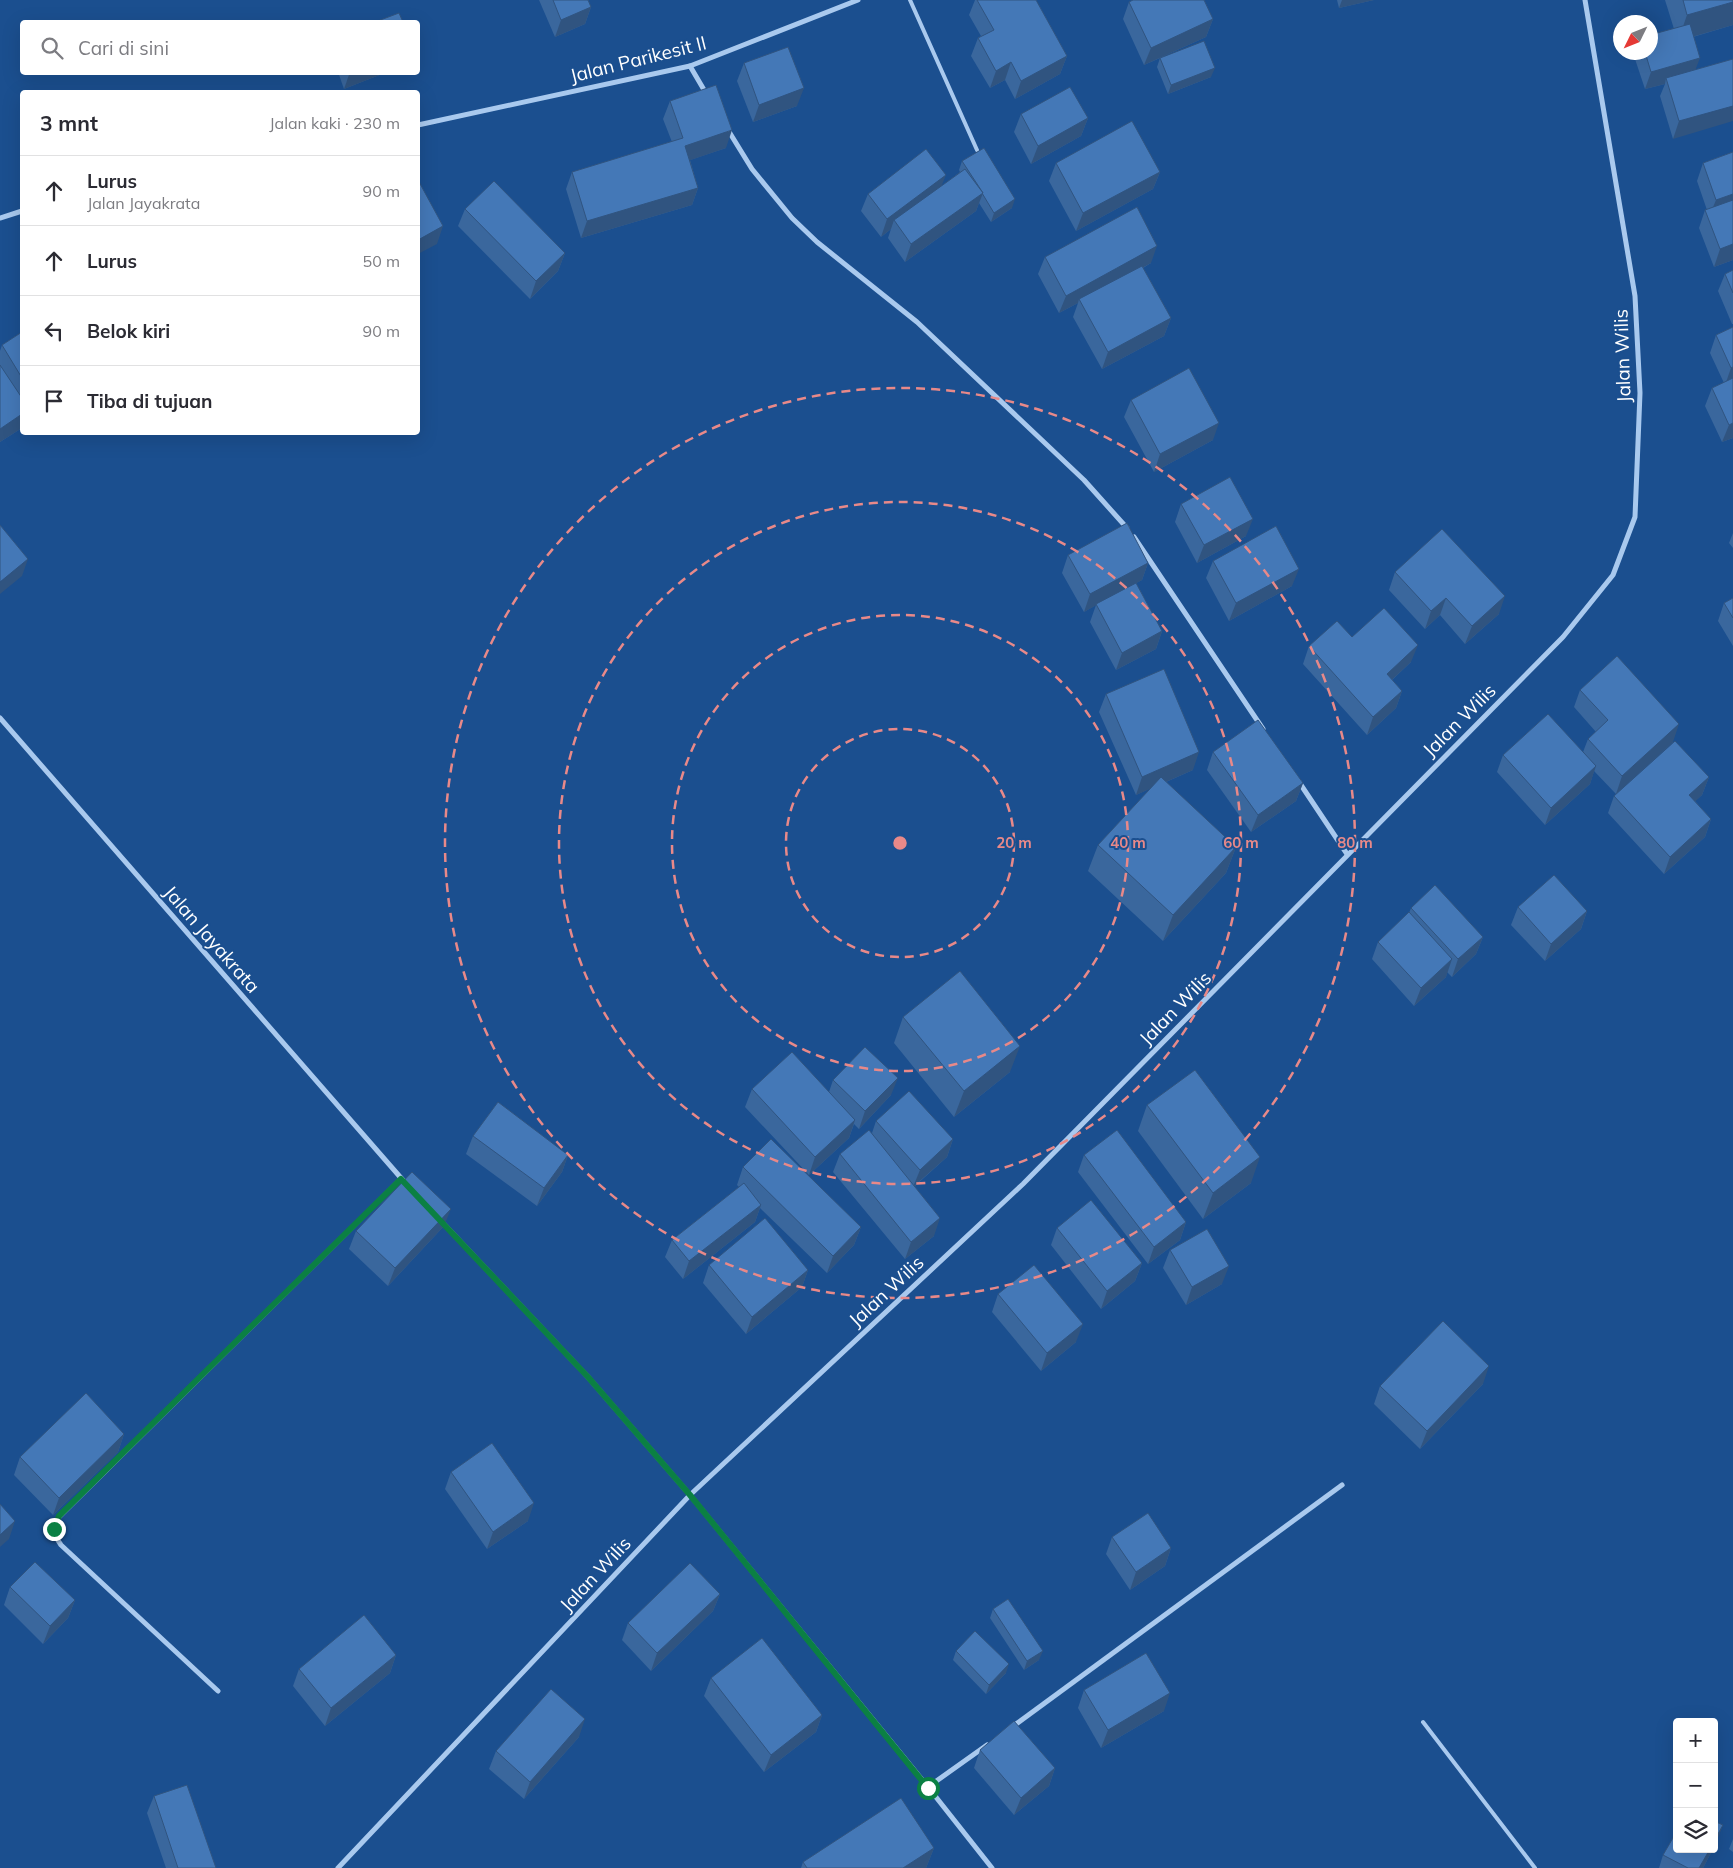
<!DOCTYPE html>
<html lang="id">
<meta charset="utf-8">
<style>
:root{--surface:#fff;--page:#f2f2f3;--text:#2b2b33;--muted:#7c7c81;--line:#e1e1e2}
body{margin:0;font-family:Mulish,sans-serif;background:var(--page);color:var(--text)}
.controls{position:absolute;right:15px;bottom:15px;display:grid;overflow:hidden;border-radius:5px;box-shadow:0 5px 20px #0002}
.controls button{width:45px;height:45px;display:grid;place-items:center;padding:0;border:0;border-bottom:1px solid var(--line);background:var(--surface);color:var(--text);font:25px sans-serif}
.compass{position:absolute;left:1613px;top:15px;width:45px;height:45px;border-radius:50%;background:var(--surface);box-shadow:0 5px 20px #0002;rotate:227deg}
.stop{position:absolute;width:15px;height:15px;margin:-11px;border:4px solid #0b8043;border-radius:50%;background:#fff}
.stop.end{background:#0b8043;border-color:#fff;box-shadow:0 1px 5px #0008}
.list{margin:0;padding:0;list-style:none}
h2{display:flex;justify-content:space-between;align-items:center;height:65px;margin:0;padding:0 20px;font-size:21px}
h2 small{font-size:16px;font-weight:400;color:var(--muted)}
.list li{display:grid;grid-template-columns:32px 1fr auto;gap:15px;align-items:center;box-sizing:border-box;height:70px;padding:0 20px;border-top:1px solid var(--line)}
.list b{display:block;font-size:19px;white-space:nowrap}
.list p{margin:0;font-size:16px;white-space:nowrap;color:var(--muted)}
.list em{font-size:16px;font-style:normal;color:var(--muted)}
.icon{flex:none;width:28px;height:28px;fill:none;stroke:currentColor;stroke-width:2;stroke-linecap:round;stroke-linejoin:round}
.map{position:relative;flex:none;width:1733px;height:1868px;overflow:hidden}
.search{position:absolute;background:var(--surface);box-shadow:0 5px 20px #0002;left:20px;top:20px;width:400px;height:55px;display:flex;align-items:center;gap:12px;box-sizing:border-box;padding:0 18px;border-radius:5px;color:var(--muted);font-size:19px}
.panel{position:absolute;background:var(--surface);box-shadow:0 5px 20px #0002;left:20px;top:90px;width:400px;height:345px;border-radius:5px}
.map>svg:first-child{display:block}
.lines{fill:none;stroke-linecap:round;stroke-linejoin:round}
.service{stroke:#a9c9ee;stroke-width:4}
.minor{stroke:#a9c9ee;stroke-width:5}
.wall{fill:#3a679d}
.shaded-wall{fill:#305480}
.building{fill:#4478b7;stroke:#305480}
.route{stroke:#0b8043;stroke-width:6}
.ring{fill:none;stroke:#e88989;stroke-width:2.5;stroke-dasharray:9 6}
.labels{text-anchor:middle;stroke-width:4;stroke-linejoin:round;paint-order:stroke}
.street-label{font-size:19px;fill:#fff;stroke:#1b4f8f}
.centre{fill:#e88989;stroke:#1b4f8f;stroke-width:2.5}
.ring-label{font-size:15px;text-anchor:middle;font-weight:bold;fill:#e88989;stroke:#1b4f8f;stroke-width:4;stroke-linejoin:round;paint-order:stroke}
</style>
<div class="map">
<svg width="1733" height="1868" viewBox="0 0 1733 1868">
<rect width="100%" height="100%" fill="#1b4f8f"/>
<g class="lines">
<g class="service">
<polyline points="910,0 977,150"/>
<polyline points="1423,1722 1535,1868"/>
</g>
<g class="minor">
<polyline points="690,66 707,95"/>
<polyline points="418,125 690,66 858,0"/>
<polyline points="728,130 752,169 792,218 817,242 917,322 1084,480 1127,528"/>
<polyline points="0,218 22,211"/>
<polyline points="1134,537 1263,729"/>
<polyline points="0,718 408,1186"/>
<polyline points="1299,782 1347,854"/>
<polyline points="441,1221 588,1377 690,1495 928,1787 992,1868"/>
<path d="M218 1691 61 1545C54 1535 51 1528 59 1517L401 1179"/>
<polyline points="1012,1727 1342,1485"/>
<polyline points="928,1787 987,1745"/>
<polyline points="338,1868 690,1495 1023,1184 1563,637 1613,575 1635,517 1640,393 1635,296 1585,0"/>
</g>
</g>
<g class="wall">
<polygon points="539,0 588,0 591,7 585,24 555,37"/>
<polygon points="975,0 1036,0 1067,56 1060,74 1015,99 1005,80 990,88 971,56 978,38 981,36 969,15"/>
<polygon points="1337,0 1374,0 1339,8"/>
<polygon points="1665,0 1733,0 1733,25 1693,37 1695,70 1733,59 1673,139 1660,96 1665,84 1645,89 1634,56 1636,52 1650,52 1674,29"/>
<polygon points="1129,2 1213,19 1206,37 1164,56 1211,77 1168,94 1157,67 1160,58 1144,65 1123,19"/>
<polygon points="744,63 797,106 753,122 737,81"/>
<polygon points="338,72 387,72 344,89"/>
<polygon points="670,101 726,148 690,160 698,188 692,205 581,238 566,189 572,172 672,142 663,119"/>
<polygon points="1021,114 1088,118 1081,136 1031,164 1014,132"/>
<polygon points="1733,152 1733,260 1714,267 1699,228 1705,210 1707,210 1697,181 1703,163"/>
<polygon points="962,161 1012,208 991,222 979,203 976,211 905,262 888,238 891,229 881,237 861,211 868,194 942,186 960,172 959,170"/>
<polygon points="1056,163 1160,172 1153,189 1076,231 1049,181"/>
<polygon points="465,209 565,253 558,271 530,299 458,226"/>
<polygon points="1045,257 1151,263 1143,268 1171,318 1164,336 1102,369 1073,317 1078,303 1059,313 1038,274"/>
<polygon points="1733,270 1733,324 1732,324 1718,291 1725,274"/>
<polygon points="1733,327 1733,438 1722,442 1705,406 1712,388 1724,383 1710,353 1716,335"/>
<polygon points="22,332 22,428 0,442 0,351 2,345"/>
<polygon points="1131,400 1213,440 1154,472 1124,417"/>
<polygon points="1181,504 1246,536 1197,563 1175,522"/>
<polygon points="1733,533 1733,548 1729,543"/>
<polygon points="1068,555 1148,563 1142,580 1136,583 1162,631 1156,649 1116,670 1090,622 1096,605 1084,612 1062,573"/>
<polygon points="1213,561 1292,586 1229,621 1206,578"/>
<polygon points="1395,572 1499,614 1465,644 1440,615 1425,629 1389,590"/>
<polygon points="1733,598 1733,646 1718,621 1724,603"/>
<polygon points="1352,637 1411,662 1392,680 1402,691 1396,708 1367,735 1303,664 1309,646"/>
<polygon points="1580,690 1673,742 1616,794 1594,771 1590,784 1545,825 1497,772 1503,755 1583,752 1588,739 1596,732 1574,707"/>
<polygon points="1106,694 1193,770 1166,782 1236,847 1226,873 1163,941 1088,871 1098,845 1151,788 1136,795 1099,712"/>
<polygon points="1213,752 1303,783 1296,801 1251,832 1207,770"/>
<polygon points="1709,777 1702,795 1695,801 1711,819 1705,837 1664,874 1608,813 1614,796"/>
<polygon points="1518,907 1587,911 1581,929 1545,961 1511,925"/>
<polygon points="1411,908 1483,937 1476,954 1452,977 1447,972 1446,977 1414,1006 1372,959 1378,942 1409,913"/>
<polygon points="903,1017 1010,1072 954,1117 894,1043"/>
<polygon points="833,1080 891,1095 859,1129 854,1124 849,1138 809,1175 745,1107 752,1089 829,1092"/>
<polygon points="1147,1105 1251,1183 1203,1219 1138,1131"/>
<polygon points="876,1121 953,1139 947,1157 915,1186 934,1236 905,1259 833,1172 840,1154 872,1133"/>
<polygon points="473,1136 568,1155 562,1172 537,1206 466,1154"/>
<polygon points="1084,1155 1186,1222 1180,1240 1148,1264 1078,1172"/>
<polygon points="743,1167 861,1227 854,1245 827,1273 760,1208 755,1222 683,1279 665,1257 672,1240 739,1187 737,1185"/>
<polygon points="444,1226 388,1286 349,1249 356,1231"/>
<polygon points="1057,1228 1142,1263 1135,1281 1101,1309 1051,1245"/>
<polygon points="1170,1250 1222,1284 1186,1305 1163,1268"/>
<polygon points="709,1265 808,1270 802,1287 746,1334 703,1283"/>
<polygon points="998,1294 1076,1342 1041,1371 992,1312"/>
<polygon points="1483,1384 1420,1449 1374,1404 1380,1386"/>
<polygon points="124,1434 118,1452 53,1515 14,1475 20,1457"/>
<polygon points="451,1472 528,1521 487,1549 445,1489"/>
<polygon points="1112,1537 1171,1548 1165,1566 1130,1590 1106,1554"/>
<polygon points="10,1587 75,1600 68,1618 43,1644 4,1605"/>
<polygon points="720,1594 713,1611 651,1671 622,1640 628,1623"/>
<polygon points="993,1609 1039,1660 1024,1670 990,1618"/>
<polygon points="956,1651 1006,1673 986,1694 953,1660"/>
<polygon points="396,1655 390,1673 325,1726 293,1686 299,1669"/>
<polygon points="711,1678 822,1715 816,1732 764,1772 704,1696"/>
<polygon points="1084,1690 1164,1711 1101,1748 1078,1708"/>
<polygon points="579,1737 524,1799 489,1769 496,1751"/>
<polygon points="980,1750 1055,1768 1049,1786 1014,1815 974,1768"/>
<polygon points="154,1796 216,1868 166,1868 147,1813"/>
<polygon points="1733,1839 1733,1852 1729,1849"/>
<polygon points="934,1848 926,1868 801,1868 803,1862"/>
<polygon points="1713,1849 1703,1868 1659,1868 1663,1855"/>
</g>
<g class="shaded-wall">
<polygon points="1342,0 1374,0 1339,8"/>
<polygon points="1733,2 1733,25 1678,41 1687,15"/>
<polygon points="591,7 585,24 555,37 561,20"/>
<polygon points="1213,19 1206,37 1144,65 1151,48"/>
<polygon points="1067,56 1060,74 1015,99 1021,81"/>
<polygon points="1700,58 1693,76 1666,78 1665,84 1645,89 1651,72"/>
<polygon points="1011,62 1005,80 990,88 996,71"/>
<polygon points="1215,68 1211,77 1168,94 1171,85"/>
<polygon points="350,72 387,72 344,89"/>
<polygon points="804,88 797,106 753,122 759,105"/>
<polygon points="1733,106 1733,121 1673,139 1679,121"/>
<polygon points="1088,118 1081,136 1031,164 1038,146"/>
<polygon points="732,130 726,148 679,164 685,146"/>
<polygon points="1160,172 1153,189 1076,231 1083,213"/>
<polygon points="946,175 939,192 894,220 891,229 881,237 887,219"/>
<polygon points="698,188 692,205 581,238 587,221"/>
<polygon points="983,193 976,211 905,262 911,244"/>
<polygon points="1733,194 1733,209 1709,217 1716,200"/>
<polygon points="1015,199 1012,208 991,222 994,213"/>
<polygon points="443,226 437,244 418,254 418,240"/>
<polygon points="1733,244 1733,260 1714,267 1720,249"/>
<polygon points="1157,246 1151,263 1081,302 1079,299 1078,303 1059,313 1066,296"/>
<polygon points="565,253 558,271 530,299 536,281"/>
<polygon points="1171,318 1164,336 1102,369 1108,352"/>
<polygon points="1733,367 1733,382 1725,385 1731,368"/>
<polygon points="22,414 22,428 0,442 0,429"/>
<polygon points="1219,423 1213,440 1154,472 1160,454"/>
<polygon points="1733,423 1733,438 1722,442 1729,425"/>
<polygon points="1253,519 1246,536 1197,563 1204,545"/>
<polygon points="28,559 22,576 0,594 0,582"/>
<polygon points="1148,563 1142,580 1084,612 1090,594"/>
<polygon points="1299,569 1292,586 1229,621 1236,603"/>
<polygon points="1505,596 1499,614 1465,644 1472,626"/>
<polygon points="1446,598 1440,615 1425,629 1431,611"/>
<polygon points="1162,631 1156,649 1116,670 1122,653"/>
<polygon points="1418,645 1411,662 1380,691 1387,674"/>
<polygon points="1402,691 1396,708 1367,735 1373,717"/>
<polygon points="1679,724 1673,742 1616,794 1622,776"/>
<polygon points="1199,752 1193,770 1136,795 1142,777"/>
<polygon points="1596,766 1590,784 1545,825 1551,808"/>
<polygon points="1709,777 1702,795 1683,813 1689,795"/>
<polygon points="1303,783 1296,801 1251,832 1258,815"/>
<polygon points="1711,819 1705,837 1664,874 1670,857"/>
<polygon points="1236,847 1226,873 1163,941 1173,915"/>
<polygon points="1587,911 1581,929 1545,961 1551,944"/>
<polygon points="1483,937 1476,954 1452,977 1458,959"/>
<polygon points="1452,959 1446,977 1414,1006 1421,988"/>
<polygon points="1020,1046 1010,1072 954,1117 964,1091"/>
<polygon points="898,1078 891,1095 859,1129 865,1111"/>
<polygon points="855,1120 849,1138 809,1175 815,1157"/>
<polygon points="953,1139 947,1157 913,1187 920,1170"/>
<polygon points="568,1155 562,1172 537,1206 544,1188"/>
<polygon points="1260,1157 1251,1183 1203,1219 1213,1193"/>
<polygon points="761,1205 755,1222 683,1279 689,1261"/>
<polygon points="451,1209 444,1226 388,1286 395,1268"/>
<polygon points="940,1218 934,1236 905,1259 911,1242"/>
<polygon points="1186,1222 1180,1240 1148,1264 1154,1247"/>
<polygon points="861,1227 854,1245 827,1273 833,1256"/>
<polygon points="1142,1263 1135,1281 1101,1309 1107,1291"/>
<polygon points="1229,1266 1222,1284 1186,1305 1192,1287"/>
<polygon points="808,1270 802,1287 746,1334 752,1317"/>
<polygon points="1083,1324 1076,1342 1041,1371 1047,1353"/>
<polygon points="1489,1366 1483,1384 1420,1449 1427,1431"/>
<polygon points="124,1434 118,1452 53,1515 59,1498"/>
<polygon points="534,1503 528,1521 487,1549 493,1532"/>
<polygon points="15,1521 9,1539 0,1547 0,1535"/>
<polygon points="1171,1548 1165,1566 1130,1590 1136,1572"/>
<polygon points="720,1594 713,1611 651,1671 657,1653"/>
<polygon points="75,1600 68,1618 43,1644 50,1626"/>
<polygon points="1043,1651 1039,1660 1024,1670 1027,1661"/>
<polygon points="396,1655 390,1673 325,1726 331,1708"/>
<polygon points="1009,1664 1006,1673 986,1694 989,1685"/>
<polygon points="1170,1693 1164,1711 1101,1748 1108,1730"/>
<polygon points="822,1715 816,1732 764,1772 771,1755"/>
<polygon points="585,1719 579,1737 524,1799 530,1782"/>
<polygon points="1055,1768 1049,1786 1014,1815 1021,1798"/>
<polygon points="1723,1825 1716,1843 1714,1847 1714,1841"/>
<polygon points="934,1848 926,1868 903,1868"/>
<polygon points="1710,1849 1713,1849 1703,1868 1699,1868"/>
</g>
<g class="building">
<polygon points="553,0 588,0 591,7 561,20"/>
<polygon points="977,0 1036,0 1067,56 1021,81 1011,62 996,71 978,38 994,30"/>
<polygon points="1133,0 1204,0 1213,19 1151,48 1129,2"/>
<polygon points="1683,0 1733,0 1733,2 1687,15"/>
<polygon points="399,13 403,22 375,22"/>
<polygon points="1690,24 1700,58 1651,72 1645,52 1650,52 1650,35"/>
<polygon points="1204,41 1215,68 1171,85 1160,58"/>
<polygon points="788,47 804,88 759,105 744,63"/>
<polygon points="1733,59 1733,106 1679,121 1666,78"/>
<polygon points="716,85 732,130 685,146 698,188 587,221 572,172 683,138 670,101"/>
<polygon points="1070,87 1088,118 1038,146 1021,114"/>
<polygon points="1132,121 1160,172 1083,213 1056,163"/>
<polygon points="984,148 1015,199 994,213 982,193 983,193 962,161"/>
<polygon points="926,149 946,175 887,219 868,194"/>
<polygon points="1733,152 1733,194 1716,200 1703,163"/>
<polygon points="965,169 983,193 911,244 894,220"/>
<polygon points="418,180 443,226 418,240"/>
<polygon points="494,181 565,253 536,281 465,209"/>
<polygon points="1733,200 1733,244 1720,249 1705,210"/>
<polygon points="1137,207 1157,246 1066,296 1045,257"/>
<polygon points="1142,266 1171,318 1108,352 1079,299"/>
<polygon points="1733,270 1733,293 1725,274"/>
<polygon points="1733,327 1733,367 1731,368 1716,335"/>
<polygon points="22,332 22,378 2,345"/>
<polygon points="0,365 22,398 22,414 0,429"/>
<polygon points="1189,368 1219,423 1160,454 1131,400"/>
<polygon points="1733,378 1733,423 1729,425 1712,388"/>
<polygon points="1230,477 1253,519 1204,545 1181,504"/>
<polygon points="1127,523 1148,563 1090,594 1068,555"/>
<polygon points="0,525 28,559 0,582"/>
<polygon points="1276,526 1299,569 1236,603 1213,561"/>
<polygon points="1442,529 1505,596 1472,626 1446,598 1431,611 1395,572"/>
<polygon points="1136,583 1162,631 1122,653 1096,604"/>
<polygon points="1733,598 1733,618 1724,603"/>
<polygon points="1384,608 1418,645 1387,674 1402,691 1373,717 1309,646 1337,621 1352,637"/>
<polygon points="1617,656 1679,724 1622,776 1588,739 1608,720 1580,690"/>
<polygon points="1164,669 1199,752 1142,777 1106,694"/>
<polygon points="1548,714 1596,766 1551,808 1503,755"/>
<polygon points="1258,720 1303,783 1258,815 1213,752"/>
<polygon points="1675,741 1709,777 1689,795 1711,819 1670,857 1614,796"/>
<polygon points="1161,777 1236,847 1173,915 1098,845"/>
<polygon points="1554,875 1587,911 1551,944 1518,907"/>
<polygon points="1435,885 1483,937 1458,959 1411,908"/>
<polygon points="1409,912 1452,959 1421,988 1378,942"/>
<polygon points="960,971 1020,1046 964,1091 903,1017"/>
<polygon points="865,1047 898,1078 865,1111 833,1080"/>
<polygon points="792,1052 855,1120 815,1157 752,1089"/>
<polygon points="1195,1070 1260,1157 1213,1193 1147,1105"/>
<polygon points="909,1091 953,1139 920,1170 876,1121"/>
<polygon points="498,1102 568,1155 544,1188 473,1136"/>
<polygon points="869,1130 940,1218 911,1242 840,1154"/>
<polygon points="1117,1130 1186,1222 1154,1247 1084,1155"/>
<polygon points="771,1139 861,1227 833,1256 743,1167"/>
<polygon points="412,1172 451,1209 395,1268 356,1231"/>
<polygon points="744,1183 761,1205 689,1261 672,1240"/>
<polygon points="1091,1200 1142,1263 1107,1291 1057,1228"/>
<polygon points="765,1218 808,1270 752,1317 709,1265"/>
<polygon points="1207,1229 1229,1266 1192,1287 1170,1250"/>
<polygon points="1034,1265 1083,1324 1047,1353 998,1294"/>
<polygon points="1443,1321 1489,1366 1427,1431 1380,1386"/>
<polygon points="86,1393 124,1434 59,1498 20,1457"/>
<polygon points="492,1443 534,1503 493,1532 451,1472"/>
<polygon points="0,1504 15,1521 0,1535"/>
<polygon points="1148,1513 1171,1548 1136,1572 1112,1537"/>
<polygon points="35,1562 75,1600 50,1626 10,1587"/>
<polygon points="690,1563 720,1594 657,1653 628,1623"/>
<polygon points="1008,1599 1043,1651 1027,1661 993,1609"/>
<polygon points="364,1615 396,1655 331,1708 299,1669"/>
<polygon points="975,1631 1009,1664 989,1685 956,1651"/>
<polygon points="762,1638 822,1715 771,1755 711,1678"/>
<polygon points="1146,1653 1170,1693 1108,1730 1084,1690"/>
<polygon points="551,1689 585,1719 530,1782 496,1751"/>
<polygon points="1014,1721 1055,1768 1021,1798 980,1750"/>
<polygon points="187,1785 216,1868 178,1868 154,1796"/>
<polygon points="901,1798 934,1848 903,1868 807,1868 803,1862"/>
<polygon points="1714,1821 1723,1825 1714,1841"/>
<polygon points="1677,1831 1677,1849 1710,1849 1699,1868 1688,1868 1663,1855"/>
</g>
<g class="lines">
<polyline class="route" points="54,1529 59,1516 401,1179 588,1377 690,1495 928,1788"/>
</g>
<g class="ring">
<circle cx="900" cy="843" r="114"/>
<circle cx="900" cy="843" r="228"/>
<circle cx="900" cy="843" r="341"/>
<circle cx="900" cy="843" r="455"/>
</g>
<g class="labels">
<g class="street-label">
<text transform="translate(638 59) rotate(-14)" y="7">Jalan Parikesit II</text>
<text transform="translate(1622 356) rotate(-92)" y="7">Jalan Wilis</text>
<text transform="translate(1459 720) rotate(-45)" y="7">Jalan Wilis</text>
<text transform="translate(212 939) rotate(49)" y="7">Jalan Jayakrata</text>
<text transform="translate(1175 1008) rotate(-46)" y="7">Jalan Wilis</text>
<text transform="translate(886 1291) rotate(-43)" y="7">Jalan Wilis</text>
<text transform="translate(595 1574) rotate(-47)" y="7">Jalan Wilis</text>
</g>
</g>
<circle cx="900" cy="843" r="8" class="centre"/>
<g class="ring-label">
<text x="1014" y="848">20 m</text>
<text x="1128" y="848">40 m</text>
<text x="1241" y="848">60 m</text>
<text x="1355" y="848">80 m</text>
</g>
</svg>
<div class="controls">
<button>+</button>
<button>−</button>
<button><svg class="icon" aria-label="layers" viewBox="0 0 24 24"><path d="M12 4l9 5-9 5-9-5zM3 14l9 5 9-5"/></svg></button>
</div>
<svg class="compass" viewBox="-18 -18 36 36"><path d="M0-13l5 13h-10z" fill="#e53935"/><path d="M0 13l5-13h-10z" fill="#7c7c81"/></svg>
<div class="stop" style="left:928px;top:1788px"></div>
<div class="stop end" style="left:54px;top:1529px"></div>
<div class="search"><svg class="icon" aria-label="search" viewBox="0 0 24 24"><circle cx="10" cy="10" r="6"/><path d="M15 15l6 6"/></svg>Cari di sini</div>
<section class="panel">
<h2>3 mnt<small>Jalan kaki · 230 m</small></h2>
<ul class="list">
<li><svg class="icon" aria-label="ahead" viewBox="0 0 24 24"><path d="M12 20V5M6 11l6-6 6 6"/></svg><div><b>Lurus</b><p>Jalan Jayakrata</p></div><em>90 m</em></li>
<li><svg class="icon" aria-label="ahead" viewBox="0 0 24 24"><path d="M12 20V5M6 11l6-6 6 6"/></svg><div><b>Lurus</b></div><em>50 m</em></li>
<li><svg class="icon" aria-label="left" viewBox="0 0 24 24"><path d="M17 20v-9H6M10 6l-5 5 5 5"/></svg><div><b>Belok kiri</b></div><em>90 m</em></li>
<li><svg class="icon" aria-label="arrive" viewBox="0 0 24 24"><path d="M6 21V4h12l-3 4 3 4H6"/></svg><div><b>Tiba di tujuan</b></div></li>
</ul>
</section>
</div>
